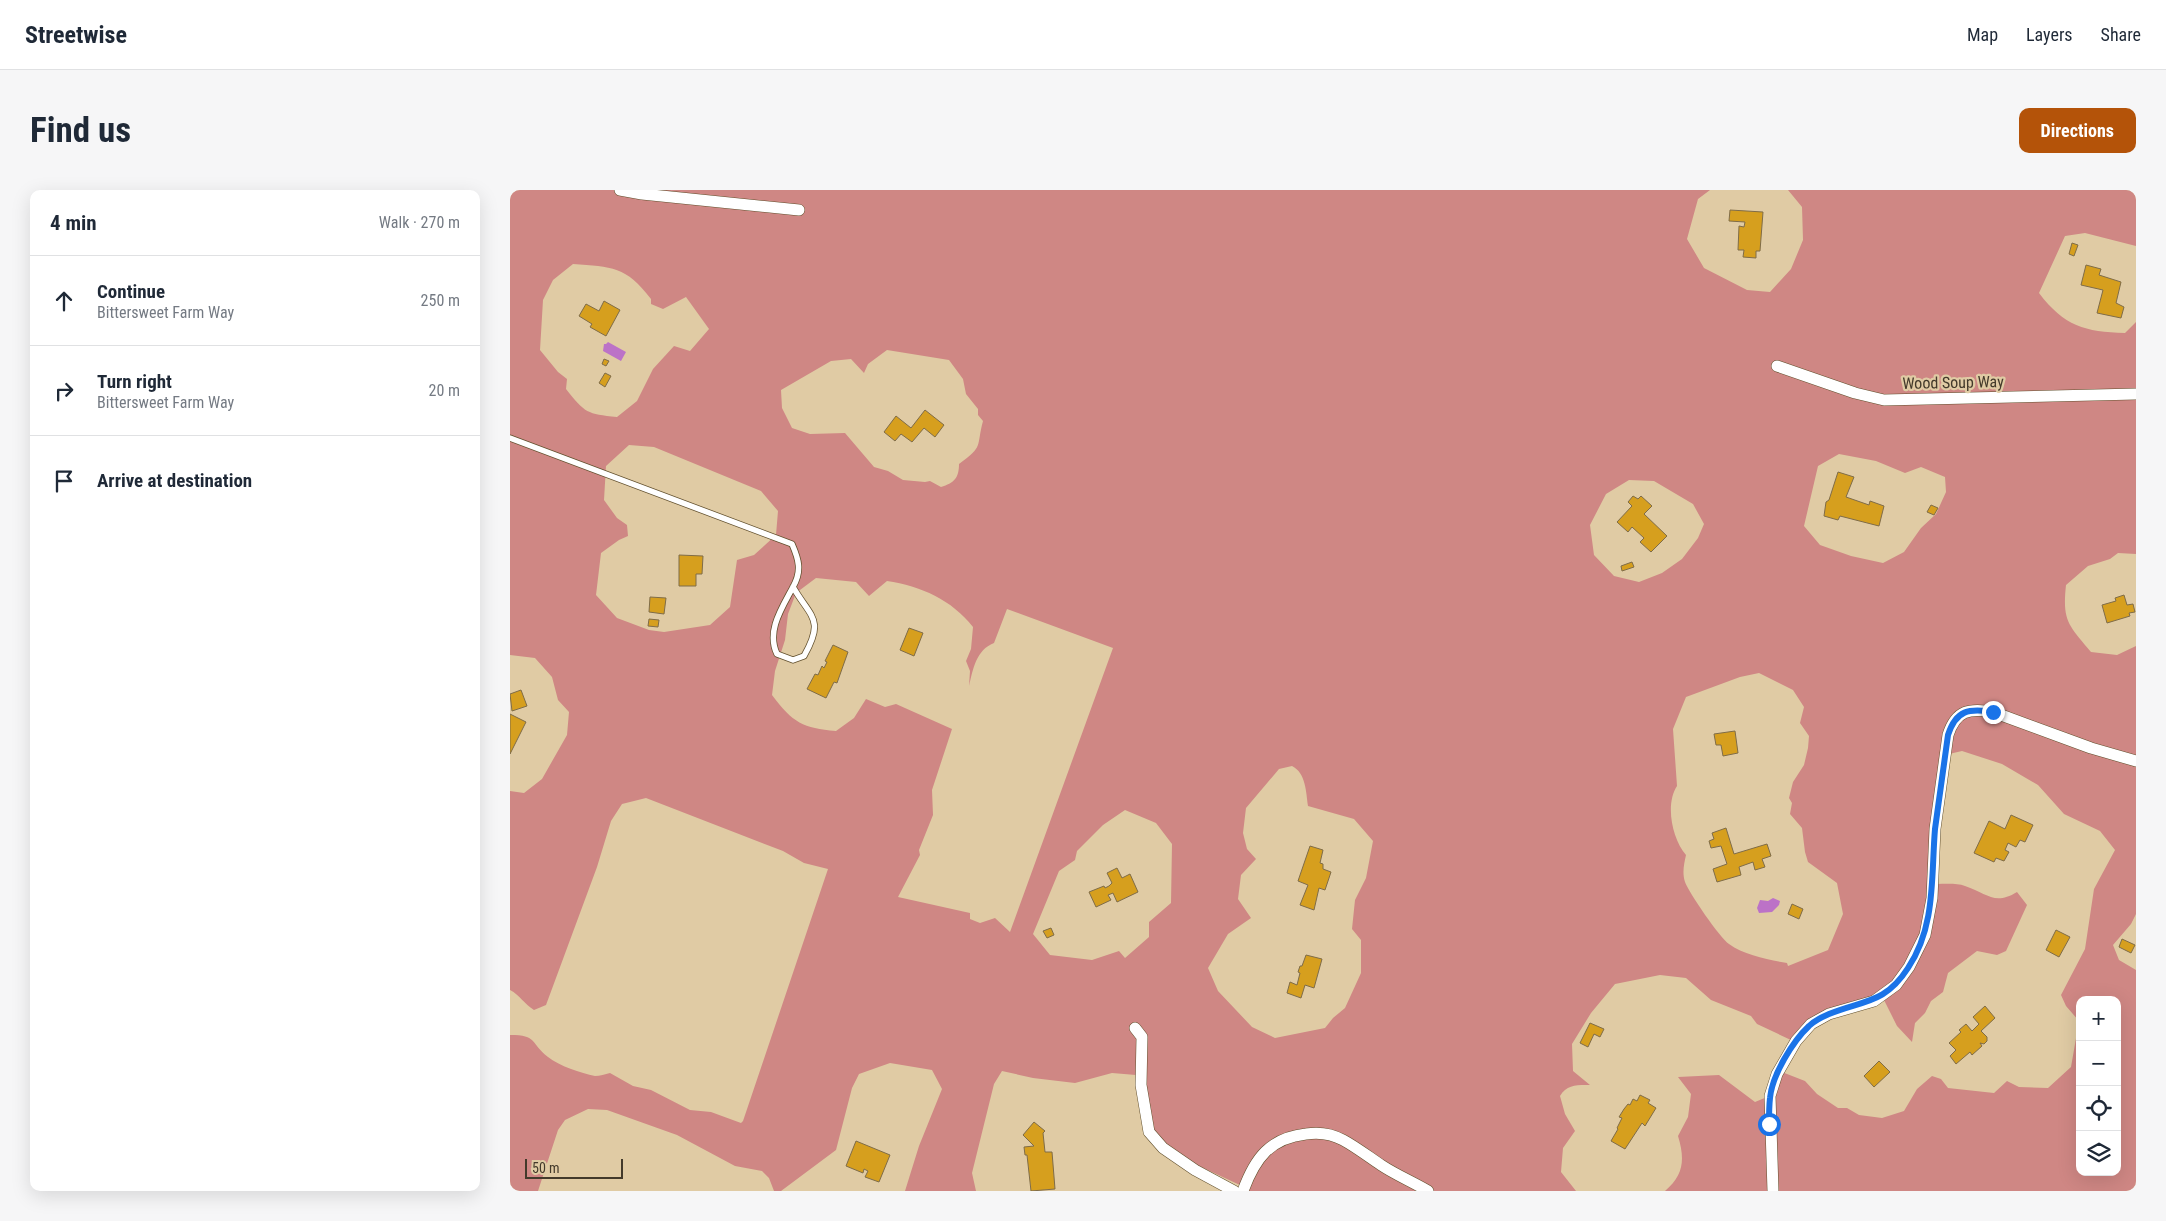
<!DOCTYPE html>
<meta charset="utf-8">
<style>
:root{--surface:#fff;--page:#f6f6f7;--text:#1f2937;--muted:#747a83;--line:#e0e1e3;--accent:#b45309}
body{margin:0;font-family:"Roboto Condensed",sans-serif;background:var(--page);color:var(--text)}
.controls{position:absolute;right:15px;bottom:15px;display:grid;overflow:hidden;border-radius:10px;box-shadow:0 5px 20px #0002}
.controls button{width:45px;height:45px;display:grid;place-items:center;padding:0;border:0;border-bottom:1px solid var(--line);background:var(--surface);color:var(--text);font:25px sans-serif}
.scale{position:absolute;left:15px;bottom:12px;width:98px;box-sizing:border-box;padding-left:5px;border:2px solid #433a2b;border-top:0;font-size:14px;line-height:18px;white-space:nowrap;color:#433a2b;-webkit-text-stroke:4px #e0cba4;paint-order:stroke}
.stop{position:absolute;width:15px;height:15px;margin:-11px;border:4px solid #1a73e8;border-radius:50%;background:#fff}
.stop.end{background:#1a73e8;border-color:#fff;box-shadow:0 1px 5px #0008}
.list{margin:0;padding:0;list-style:none}
h2{display:flex;justify-content:space-between;align-items:center;height:65px;margin:0;padding:0 20px;font-size:21px}
h2 small{font-size:16px;font-weight:400;color:var(--muted)}
.list li{display:grid;grid-template-columns:32px 1fr auto;gap:15px;align-items:center;box-sizing:border-box;height:90px;padding:0 20px;border-top:1px solid var(--line)}
.list b{display:block;font-size:19px;white-space:nowrap}
.list p{margin:0;font-size:16px;white-space:nowrap;color:var(--muted)}
.list em{font-size:16px;font-style:normal;color:var(--muted)}
.icon{flex:none;width:28px;height:28px;fill:none;stroke:currentColor;stroke-width:2;stroke-linecap:round;stroke-linejoin:round}
.map{position:relative;flex:none;width:1626px;height:1001px;overflow:hidden;border-radius:10px}
header{display:flex;align-items:center;gap:30px;box-sizing:border-box;height:70px;padding:0 25px;background:var(--surface);border-bottom:1px solid var(--line)}
header strong{font-size:24px}
nav{display:flex;gap:28px;margin-inline-start:auto;font-size:18px}
.intro{display:flex;align-items:center;justify-content:space-between;box-sizing:border-box;height:120px;padding:0 30px}
h1{margin:0;font-size:35px}
.button{padding:12px 22px;border-radius:10px;background:var(--accent);color:#fff;font-size:18px;font-weight:700}
main{display:flex;gap:30px;padding:0 30px}
aside{flex:1;background:var(--surface);border-radius:10px;box-shadow:0 5px 20px #0002}
.map>svg:first-child{display:block}
.green{fill:#cf8784;fill-rule:evenodd}
.water{fill:#bc72c7}
.building{fill:#d69f1e;stroke:#7f6c48}
.lines{fill:none;stroke-linecap:round;stroke-linejoin:round}
.lane-casing{stroke:#614f2c;stroke-width:7}
.street-casing{stroke:#614f2c;stroke-width:12}
.lane{stroke:#fff;stroke-width:5.5}
.street{stroke:#fff;stroke-width:11}
.route{stroke:#1a73e8;stroke-width:6}
.labels{text-anchor:middle;stroke-width:4.5;stroke-linejoin:round;paint-order:stroke}
.street-label{font-size:16px;fill:#433a2b;stroke:#e0cba4}
</style>
<header>
<strong>Streetwise</strong>
<nav><a>Map</a><a>Layers</a><a>Share</a></nav>
</header>
<div class="intro"><h1>Find us</h1><a class="button">Directions</a></div>
<main>
<aside>
<h2>4 min<small>Walk · 270 m</small></h2>
<ul class="list">
<li><svg class="icon" aria-label="ahead" viewBox="0 0 24 24"><path d="M12 20V5M6 11l6-6 6 6"/></svg><div><b>Continue</b><p>Bittersweet Farm Way</p></div><em>250 m</em></li>
<li><svg class="icon" aria-label="right" viewBox="0 0 24 24"><path d="M7 20v-9h11M14 6l5 5-5 5"/></svg><div><b>Turn right</b><p>Bittersweet Farm Way</p></div><em>20 m</em></li>
<li><svg class="icon" aria-label="arrive" viewBox="0 0 24 24"><path d="M6 21V4h12l-3 4 3 4H6"/></svg><div><b>Arrive at destination</b></div></li>
</ul>
</aside>
<div class="map">
<svg width="1626" height="1001" viewBox="0 0 1626 1001">
<rect width="100%" height="100%" fill="#e0cba4"/>
<path class="green" d="M0 0H1200L1188 9 1177 49 1194 78 1237 100 1260 102 1281 79 1293 50 1292 17 1278 0H1626V56L1575 43 1555 46 1529 103C1554 136 1575 142 1615 143L1626 132V364L1608 363 1600 369 1578 376 1556 395C1552 432 1559 435 1581 462L1607 465 1626 456V724L1621 734 1603 755 1609 770 1626 780V1001H1155C1174 985 1175 969 1168 946L1178 927 1181 904 1168 887 1209 885 1245 912 1257 907 1267 880 1295 891 1307 904 1328 918H1337L1349 925 1372 928 1394 921 1407 899 1422 886 1431 889 1438 898 1484 903 1497 891 1509 897 1538 898 1561 877 1569 831 1556 816 1551 805 1575 759 1584 699 1605 660 1590 641 1554 624 1528 595 1492 574 1452 561 1439 564 1429 620 1427 694C1436 694 1447 693 1455 696 1477 703 1484 716 1507 702L1517 715 1496 761 1487 765 1467 761 1438 783 1433 802 1421 811 1415 823 1405 833 1402 852 1387 836 1372 806 1314 824 1283 851 1247 834 1241 826 1201 810 1176 788 1150 785 1105 794 1081 823 1062 854 1063 881 1080 895C1068 895 1057 894 1050 906L1055 924 1065 941 1053 958 1051 982 1066 1001H731L732 996 689 976 638 947 626 885 602 883 565 893 523 888 492 881 484 894 462 983 466 1001H395L409 956 432 899 422 880 380 873 349 884 342 898 326 960 271 1001H264L259 988 252 981 225 976 167 945 97 920 78 919 55 930 48 940 28 1001H0V845C28 845 20 853 38 867 49 876 71 883 85 886 90 886 95 884 100 883L123 896 141 900 180 920 201 922 231 933 233 931 318 679 294 673 273 661 136 608 112 614 101 631 87 677 36 815 24 820C14 814 10 805 0 800V601L14 603 32 589 57 545 59 522 48 510 42 487 25 468 0 465ZM63 74C102 77 116 76 141 109V114L153 119 176 107 199 139 180 161 164 156 143 179 127 211 107 227C77 224 75 223 56 199L57 189 48 182 30 160 33 110 43 90ZM377 160 439 170 453 189 456 204 468 219V225L473 231C466 257 474 256 449 274 449 288 444 293 431 297L420 291 415 292 393 290 378 281 364 277 335 243 300 244 282 238 272 218 271 200 321 171 341 169 354 183 358 174ZM119 255 144 257 251 301 268 321 266 345 244 365 227 370 220 417 200 435 154 442 139 440 107 428 86 405 91 363 109 350 118 346 117 335 107 328 94 310 96 276ZM1329 264 1366 271 1395 283 1411 277 1435 287 1436 302 1426 324 1411 338 1394 362 1373 373 1341 366 1310 355 1294 336 1308 276ZM1119 290 1144 291 1183 314 1194 334 1188 348 1172 369 1152 383 1129 392 1104 386 1084 365 1080 335 1096 304ZM306 388 346 392 359 406 377 391C411 396 442 410 463 437L461 459 456 471 460 481 459 496C463 479 466 460 484 453L497 419 603 458 500 742 485 728 470 733 460 729V723L388 707 410 665 409 660 423 625 422 600 442 539 386 514 375 517 356 509 344 528 326 541C293 538 283 533 262 505L265 481 275 450 278 424 286 403ZM1249 483 1283 500 1294 517 1290 533 1299 546 1298 558 1294 575 1283 592 1279 608 1282 613 1280 624 1292 638 1295 662 1298 672 1327 693 1333 724 1318 760 1278 776 1277 773C1259 770 1234 765 1219 754 1210 748 1179 703 1175 692 1172 683 1174 674 1176 665 1162 649 1155 614 1167 596L1163 539 1176 507 1230 487ZM782 576C796 583 796 602 798 616L844 629 863 651 856 688 845 710 842 739 851 750V783L835 818 823 828 815 838 765 848 742 837 708 801 698 778 718 744 741 728 728 709 731 685 746 669 737 659 733 643 736 618 769 579ZM615 620 646 633 662 654 661 713 639 732V747L615 768 609 761 582 770 540 765 523 744 549 681 565 670 567 661 593 635ZM1570 810H1607V982H1570Z"/>
<g class="water">
<polygon points="98,152 116,162 111,171 93,161 94,154 96,154"/>
<polygon points="1263,708 1270,711 1269,715 1262,722 1249,723 1247,718 1250,710 1258,711"/>
</g>
<g class="building">
<polygon points="1220,20 1253,22 1250,61 1246,61 1246,68 1233,67 1234,60 1228,60 1229,36 1234,37 1235,32 1219,31"/>
<polygon points="1562,53 1568,55 1564,66 1559,64"/>
<polygon points="1576,75 1591,79 1589,85 1611,92 1606,113 1614,117 1611,128 1587,123 1593,100 1571,95"/>
<polygon points="94,111 110,120 96,146 80,137 82,134 69,126 76,114 89,121"/>
<polygon points="94,169 99,171 96,176 92,174"/>
<polygon points="95,183 101,186 95,197 89,193"/>
<polygon points="415,220 434,235 425,247 414,238 402,252 391,244 385,251 374,242 386,226 401,238"/>
<polygon points="1328,282 1344,287 1336,307 1359,315 1360,311 1374,316 1369,336 1330,326 1328,330 1314,326 1316,312 1319,310"/>
<polygon points="1123,306 1128,309 1131,306 1142,316 1134,324 1157,346 1141,362 1130,352 1134,348 1122,337 1118,342 1107,332 1122,316 1118,312"/>
<polygon points="1421,315 1428,318 1424,325 1417,322"/>
<polygon points="169,365 193,366 192,384 186,384 186,396 169,396"/>
<polygon points="1122,372 1124,377 1112,381 1111,376"/>
<polygon points="1614,405 1617,415 1623,414 1625,422 1619,423 1620,426 1597,433 1592,415 1606,411 1605,408"/>
<polygon points="140,407 156,408 154,424 139,422"/>
<polygon points="139,429 149,430 148,437 138,436"/>
<polygon points="399,438 413,443 404,466 390,460"/>
<polygon points="323,455 338,462 327,493 324,492 316,508 297,499 305,484 308,485 312,476 314,478 317,472 315,471"/>
<polygon points="11,500 17,516 2,521 0,504"/>
<polygon points="0,524 16,532 0,564"/>
<polygon points="1225,541 1228,563 1213,566 1211,555 1206,555 1204,544"/>
<polygon points="1501,625 1523,635 1515,652 1510,650 1506,657 1498,653 1495,660 1499,662 1494,671 1486,668 1484,672 1464,663 1479,631 1495,639"/>
<polygon points="1216,638 1224,664 1257,654 1261,666 1252,669 1255,677 1245,680 1243,672 1229,677 1231,685 1207,692 1203,679 1217,674 1211,656 1201,658 1199,651 1204,649 1202,643"/>
<polygon points="800,656 813,660 810,673 813,674 813,679 821,682 815,700 809,698 804,720 790,715 798,695 788,691"/>
<polygon points="607,678 612,688 620,684 628,702 607,712 603,703 598,705 601,710 586,717 579,702 594,696 595,698 599,696 602,693 597,683"/>
<polygon points="1282,714 1293,719 1289,729 1278,724"/>
<polygon points="541,738 544,745 537,748 533,741"/>
<polygon points="1546,740 1560,747 1549,767 1536,760"/>
<polygon points="1612,749 1625,755 1621,763 1609,757"/>
<polygon points="796,765 812,769 804,798 795,795 791,808 777,803 780,792 787,795 790,783 788,782 790,776 792,776"/>
<polygon points="1475,816 1485,828 1471,841 1477,847 1477,851 1474,854 1470,853 1472,856 1462,865 1460,862 1446,874 1440,866 1446,860 1439,853 1451,842 1449,840 1456,834 1462,841 1469,834 1463,827"/>
<polygon points="1080,833 1094,839 1090,847 1084,844 1078,857 1070,853"/>
<polygon points="1369,871 1380,882 1364,897 1354,886"/>
<polygon points="1130,905 1140,910 1138,913 1146,918 1135,936 1132,933 1115,959 1101,951 1108,939 1107,938 1112,928 1109,927 1114,919 1118,914 1120,915 1123,909 1127,911"/>
<polygon points="524,932 535,941 533,943 535,962 542,962 545,999 521,1001 517,965 515,965 514,957 524,956 513,945"/>
<polygon points="346,951 380,965 369,992 355,987 358,981 354,979 353,983 336,976"/>
</g>
<g class="lines">
<g class="lane-casing">
<path id="lane" d="M0 248 282 354C289 370 292 381 283 397 272 418 256 441 267 464L283 470 294 466C315 429 301 428 283 397"/>
</g>
<g class="street-casing">
<g id="street">
<polyline points="110,0 132,4 289,20"/>
<polyline points="1267,176 1345,203 1374,210 1626,204"/>
<polyline points="625,838 632,847 631,895 639,942 653,958 685,980 724,1001"/>
<path d="M733 1001C745 968 760 948 796 944 809 942 822 944 833 950 846 957 859 967 871 975 886 985 903 992 918 1001"/>
<path d="M1263 1001 1260 906 1267 884 1286 851 1301 834 1319 824 1364 811 1386 795 1399 777 1415 745 1422 708 1425 639 1438 545C1446 520 1459 518 1483 522L1581 558 1626 571"/>
</g>
</g>
<use href="#lane" class="lane"/>
<use href="#street" class="street"/>
</g>
<g class="lines">
<path class="route" d="M1259 934C1259 926 1259 917 1260 908 1262 885 1283 851 1299 836 1304 831 1312 827 1319 824 1353 810 1375 814 1398 778 1426 736 1421 687 1425 639 1429 608 1434 576 1438 545 1446 520 1459 518 1483 522"/>
</g>
<g class="labels">
<g class="street-label">
<text transform="translate(1443 192) rotate(-1)" y="6">Wood Soup Way</text>
</g>
</g>
</svg>
<div class="controls">
<button>+</button>
<button>−</button>
<button><svg class="icon" aria-label="locate" viewBox="0 0 24 24"><circle cx="12" cy="12" r="6"/><path d="M12 2v4M12 18v4M2 12h4M18 12h4"/></svg></button>
<button><svg class="icon" aria-label="layers" viewBox="0 0 24 24"><path d="M12 4l9 5-9 5-9-5zM3 14l9 5 9-5"/></svg></button>
</div>
<div class="scale">50 m</div>
<div class="stop" style="left:1259px;top:934px"></div>
<div class="stop end" style="left:1483px;top:522px"></div>
</div>
</main>
